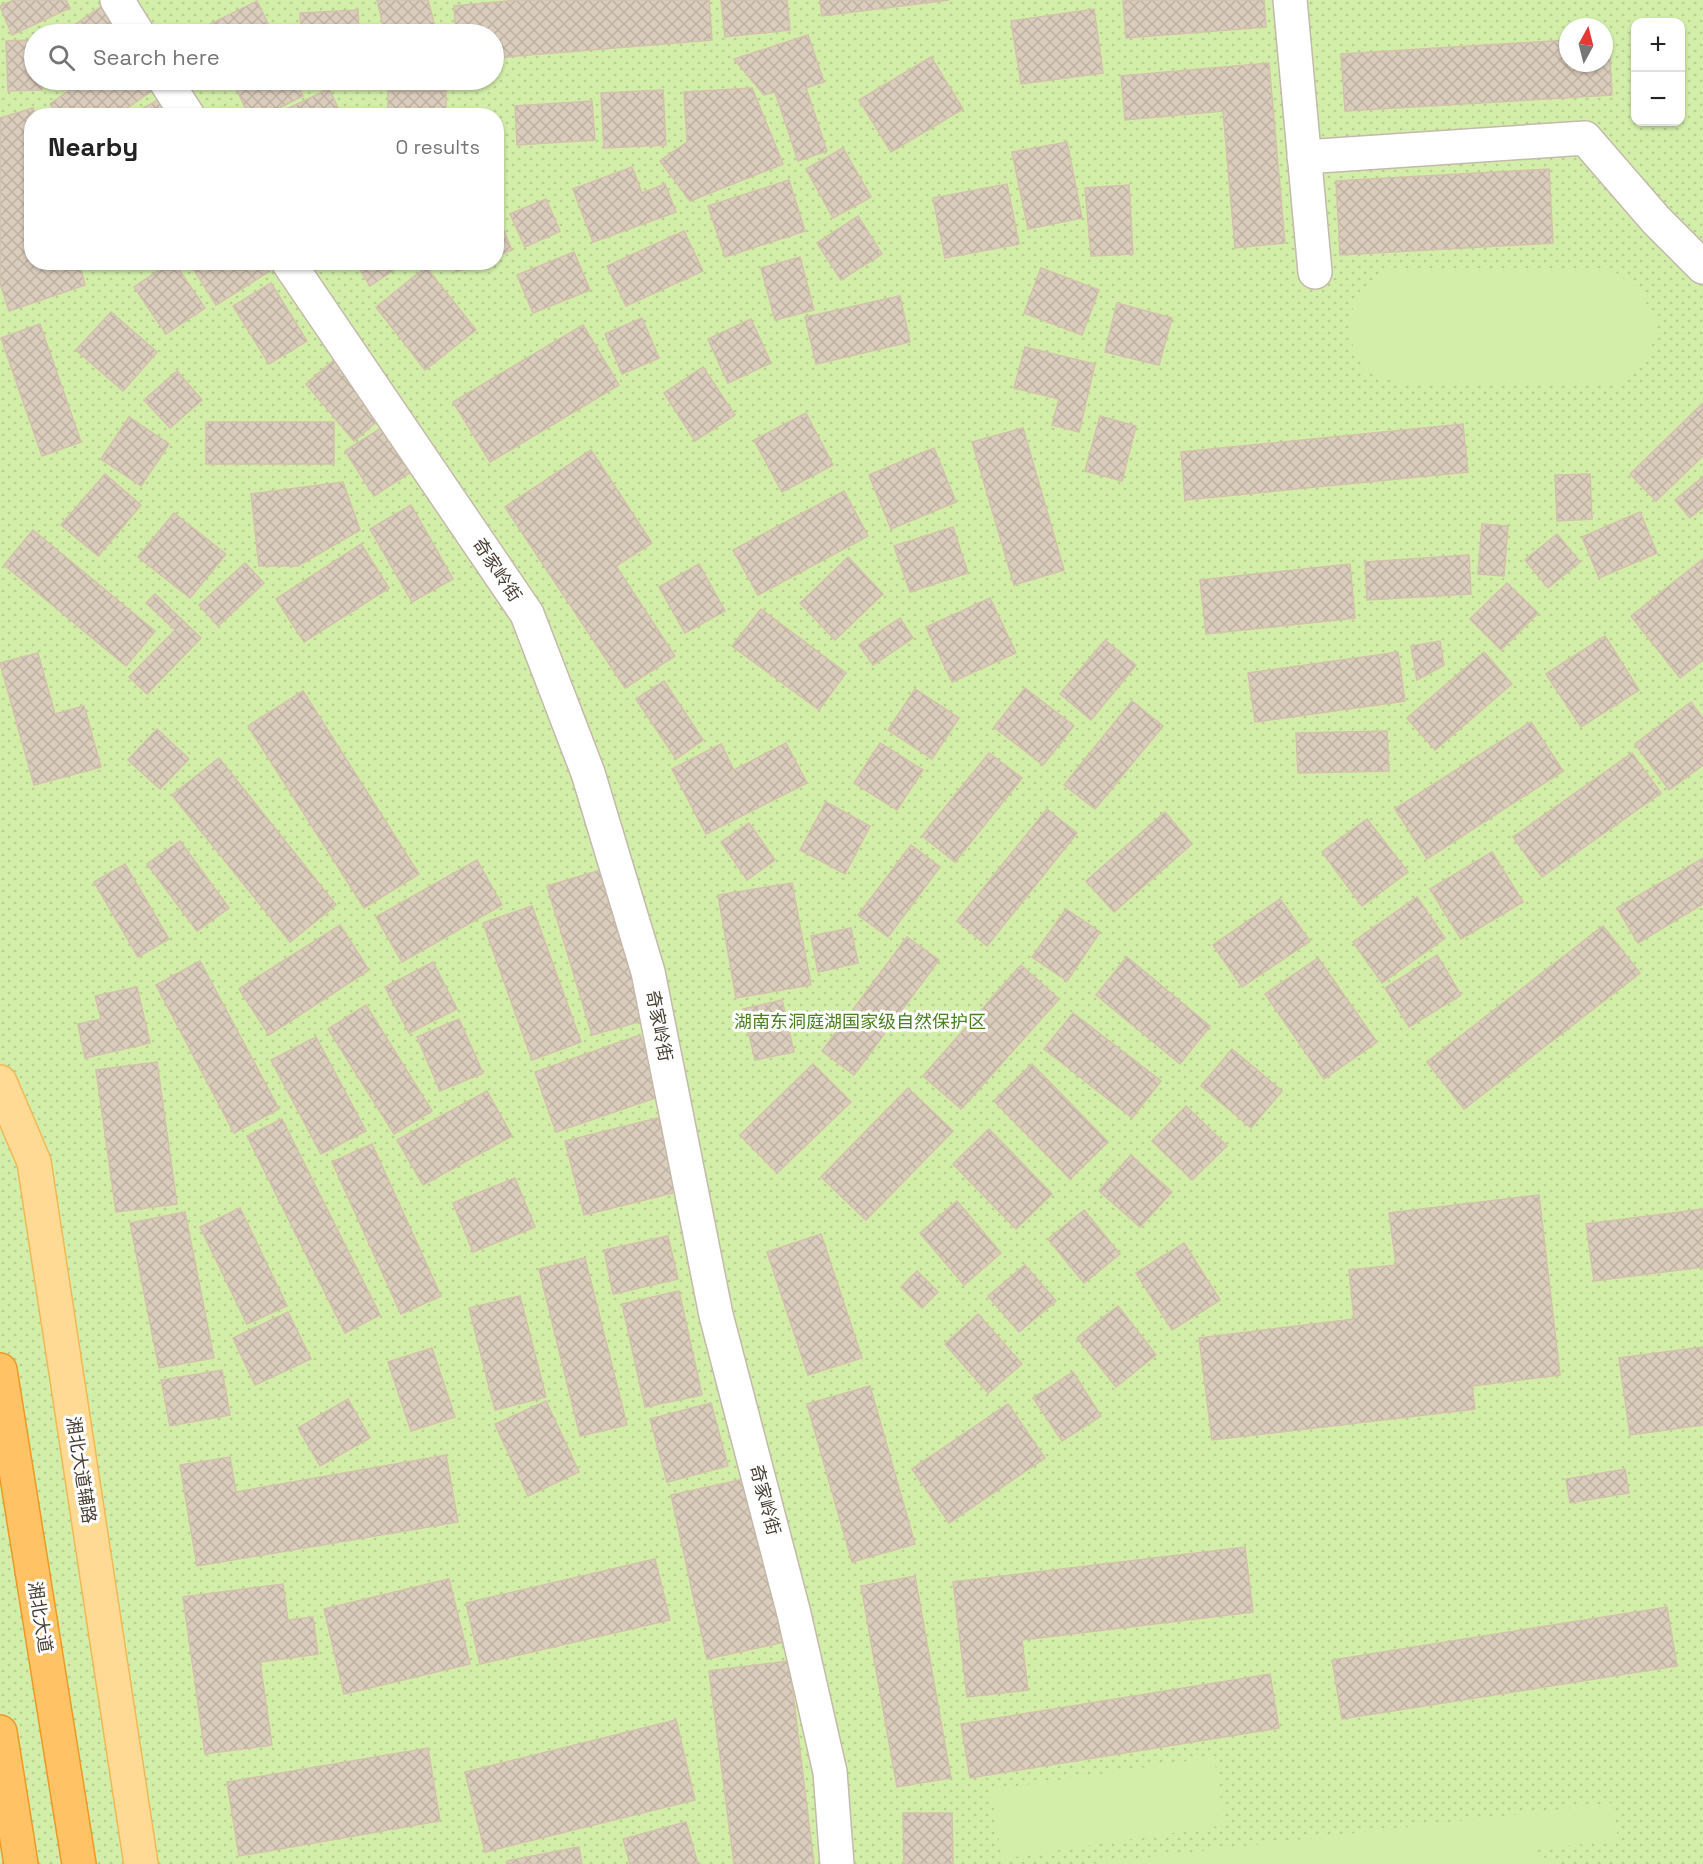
<!DOCTYPE html>
<meta charset="utf-8">
<style>
:root{--surface:#fff;--page:#f2f2f2;--text:#222;--muted:#767676;--line:#e0e0e0}
body{margin:0;font-family:"Space Grotesk","Noto Sans SC",sans-serif;background:var(--page);color:var(--text)}
.controls{position:absolute;right:18px;top:18px;display:grid;overflow:hidden;border-radius:12px;box-shadow:0 2px 4px #0004}
.controls button{width:54px;height:54px;display:grid;place-items:center;padding:0;border:0;border-bottom:2px solid var(--line);background:var(--surface);color:var(--text);font:30px sans-serif}
.compass{position:absolute;left:1559px;top:18px;width:54px;height:54px;border-radius:50%;background:var(--surface);box-shadow:0 2px 4px #0004;rotate:7deg}
.list{margin:0;padding:0;list-style:none}
h2{display:flex;justify-content:space-between;align-items:center;height:78px;margin:0;padding:0 24px;font-size:26px}
h2 small{font-size:20px;font-weight:400;color:var(--muted)}
.icon{flex:none;width:33px;height:33px;fill:none;stroke:currentColor;stroke-width:2;stroke-linecap:round;stroke-linejoin:round}
.map{position:relative;flex:none;width:1703px;height:1864px;overflow:hidden}
.search{position:absolute;background:var(--surface);box-shadow:0 2px 4px #0004;left:24px;top:24px;width:480px;height:66px;display:flex;align-items:center;gap:15px;box-sizing:border-box;padding:0 21px;border-radius:33px;color:var(--muted);font-size:22px}
.panel{position:absolute;background:var(--surface);box-shadow:0 2px 4px #0004;left:24px;top:108px;width:480px;height:162px;border-radius:24px}
.map>svg:first-child{display:block}
.park{fill:url(#park-dots);fill-rule:evenodd}
.garden{fill:#d3eea9}
.building{fill:url(#building-cross-hatch);stroke:#d3c1ac;stroke-width:1.5}
.lines{fill:none;stroke-linecap:round;stroke-linejoin:round}
.minor-casing{stroke:#c4b9aa;stroke-width:36}
.major-casing{stroke:#f1b956;stroke-width:36}
.highway-casing{stroke:#ef9824;stroke-width:36}
.minor{stroke:#fff;stroke-width:33}
.major{stroke:#ffda94;stroke-width:33}
.highway{stroke:#ffc366;stroke-width:33}
.labels{text-anchor:middle;stroke-width:6;stroke-linejoin:round;paint-order:stroke}
.street-label{font-size:18px;fill:#483f34;stroke:#fff}
.park-label{font-size:18px;fill:#4a8120;stroke:#fff}
</style>
<div class="map">
<svg width="1703" height="1864" viewBox="0 0 1703 1864">
<defs>
<pattern id="park-dots" width="8" height="8" patternUnits="userSpaceOnUse" patternTransform="scale(1.5)"><rect width="8" height="8" fill="#d3eea9"/><path d="M2 2h.1M6 6h.1" fill="none" stroke="#b7cd92" stroke-width="1.8" stroke-linecap="round"/></pattern>
<pattern id="building-cross-hatch" width="8" height="8" patternUnits="userSpaceOnUse" patternTransform="scale(1.5)"><rect width="8" height="8" fill="#dbcdbc"/><path d="M0 0l8 8M0 8l8-8" fill="none" stroke="#bdb1a2"/></pattern>
</defs>
<rect width="100%" height="100%" fill="#f5efe5"/>
<path class="park" d="M0 0H1703V1864H0ZM1636 22H1680V122H1636ZM1568 27H1604V63H1568ZM34 34H494V80H34ZM32 116H496V262H32Z"/>
<g class="garden">
<polygon points="1384,270 1614,271 1641,292 1657,325 1648,361 1620,382 1402,385 1364,370 1347,332 1356,295"/>
<polygon points="1214,1757 1225,1825 1002,1859 991,1790"/>
<polygon points="1613,1803 1618,1840 1530,1850 1558,1864 1091,1864"/>
</g>
<g class="building">
<polygon points="14,0 66,0 70,8 12,35 0,6"/>
<polygon points="377,0 428,0 437,34 385,34"/>
<polygon points="518,0 709,0 712,40 494,58 494,34 456,34 454,6"/>
<polygon points="721,0 787,0 790,30 725,37"/>
<polygon points="820,0 949,0 822,16"/>
<polygon points="1142,0 1264,0 1266,27 1126,38 1123,1"/>
<polygon points="257,1 273,34 210,34 206,26"/>
<polygon points="105,4 127,34 61,34"/>
<polygon points="1094,9 1103,73 1021,84 1011,21"/>
<polygon points="358,10 359,34 301,34 300,13"/>
<polygon points="808,35 824,82 806,88 827,151 798,161 775,92 764,95 734,59"/>
<polygon points="1609,37 1612,95 1345,111 1341,54 1568,40 1568,63 1604,63 1604,38"/>
<polygon points="34,40 34,80 42,80 42,90 8,91 6,41"/>
<polygon points="931,57 963,109 891,152 859,100"/>
<polygon points="1269,63 1285,243 1235,248 1223,111 1125,120 1121,76"/>
<polygon points="79,80 160,80 163,83 116,116 58,116 50,104 81,82"/>
<polygon points="232,80 295,80 303,96 263,116 249,116"/>
<polygon points="752,88 783,164 690,201 660,161 687,142 684,92"/>
<polygon points="329,89 342,116 272,116"/>
<polygon points="663,90 666,145 604,148 601,93"/>
<rect x="388" y="91" width="58" height="25"/>
<polygon points="165,96 177,116 129,116"/>
<polygon points="592,101 595,140 517,145 515,106"/>
<polygon points="33,108 36,116 32,116 32,262 79,262 85,285 9,311 0,283 0,118"/>
<polygon points="1067,142 1082,218 1028,229 1012,152"/>
<polygon points="843,148 871,197 833,218 806,169"/>
<polygon points="632,167 642,193 665,184 676,212 593,242 573,189"/>
<polygon points="1549,169 1553,243 1340,255 1336,181"/>
<polygon points="789,180 805,231 725,257 708,206"/>
<polygon points="1007,184 1019,244 945,258 933,198"/>
<polygon points="1129,185 1133,254 1091,256 1085,188"/>
<polygon points="546,199 560,231 525,247 510,214"/>
<polygon points="496,212 512,250 496,256"/>
<polygon points="858,216 882,254 841,280 817,243"/>
<polygon points="684,231 703,271 626,306 607,266"/>
<polygon points="574,252 590,290 533,313 517,275"/>
<polygon points="800,257 814,310 775,320 761,268"/>
<polygon points="171,262 174,262 205,308 166,334 134,287"/>
<polygon points="189,262 265,262 270,271 216,305"/>
<polygon points="355,262 406,262 370,286"/>
<polygon points="452,262 480,262 456,272"/>
<polygon points="426,267 476,330 425,370 376,307"/>
<polygon points="1041,268 1099,290 1082,335 1024,313"/>
<polygon points="271,283 307,341 269,364 233,306"/>
<polygon points="900,296 910,342 816,364 805,317"/>
<polygon points="1117,303 1172,318 1159,365 1105,352"/>
<polygon points="111,312 157,352 123,391 76,350"/>
<polygon points="642,318 659,358 622,374 605,334"/>
<polygon points="751,319 771,363 728,383 708,339"/>
<polygon points="40,324 81,442 42,456 1,338"/>
<polygon points="583,325 619,385 490,462 453,402"/>
<polygon points="1025,347 1095,364 1079,432 1052,425 1059,399 1014,388"/>
<polygon points="335,359 383,416 354,441 306,384"/>
<polygon points="703,367 735,415 695,441 664,393"/>
<polygon points="177,371 202,400 170,428 144,400"/>
<polygon points="1703,403 1703,456 1656,501 1630,474"/>
<polygon points="806,413 833,465 782,492 754,440"/>
<polygon points="1100,416 1136,426 1122,481 1085,471"/>
<polygon points="129,417 169,444 141,486 101,459"/>
<rect x="206" y="422" width="128" height="42"/>
<polygon points="1463,424 1468,472 1185,500 1181,452"/>
<polygon points="381,428 411,472 374,496 345,451"/>
<polygon points="1023,428 1064,570 1014,585 972,442"/>
<polygon points="934,448 956,502 891,529 869,475"/>
<polygon points="591,450 652,543 616,566 675,656 625,688 505,507"/>
<polygon points="105,474 141,505 98,556 61,525"/>
<polygon points="1590,474 1592,519 1557,521 1555,475"/>
<polygon points="1703,477 1703,507 1690,518 1675,500"/>
<polygon points="343,482 360,530 298,566 259,566 251,494"/>
<polygon points="844,491 868,536 758,595 733,550"/>
<polygon points="411,505 453,579 412,602 370,529"/>
<polygon points="1640,512 1657,553 1599,578 1582,537"/>
<polygon points="174,513 226,554 190,598 138,557"/>
<polygon points="1482,524 1508,526 1504,576 1478,574"/>
<polygon points="953,527 968,573 910,592 894,546"/>
<polygon points="33,530 155,631 126,666 4,565"/>
<polygon points="1557,534 1580,562 1548,588 1525,560"/>
<polygon points="361,544 389,588 304,642 276,599"/>
<polygon points="1469,555 1471,594 1367,600 1365,562"/>
<polygon points="848,557 883,594 835,640 800,603"/>
<polygon points="1703,559 1703,660 1680,678 1631,616"/>
<polygon points="245,563 264,583 218,626 199,605"/>
<polygon points="699,564 725,611 685,633 659,587"/>
<polygon points="1350,564 1355,618 1206,634 1200,580"/>
<polygon points="1507,583 1538,613 1501,650 1470,619"/>
<polygon points="155,594 201,638 147,694 129,677 175,630 146,603"/>
<polygon points="990,598 1016,653 952,682 926,627"/>
<polygon points="761,609 846,673 819,710 732,646"/>
<polygon points="900,618 913,638 873,665 859,645"/>
<polygon points="1605,636 1639,690 1581,727 1546,674"/>
<polygon points="1105,640 1136,665 1091,720 1060,694"/>
<polygon points="1440,641 1444,665 1417,680 1411,646"/>
<polygon points="1398,652 1405,701 1255,722 1248,673"/>
<polygon points="1484,652 1512,684 1435,750 1407,718"/>
<polygon points="38,653 55,714 84,706 101,767 34,785 0,663"/>
<polygon points="664,681 703,740 676,759 636,699"/>
<polygon points="1025,688 1074,726 1043,765 994,727"/>
<polygon points="915,689 959,718 932,759 888,730"/>
<polygon points="303,691 419,874 364,908 248,726"/>
<polygon points="1132,701 1163,726 1095,809 1064,785"/>
<polygon points="1691,702 1703,718 1703,765 1669,790 1635,744"/>
<polygon points="1531,722 1563,771 1427,859 1395,809"/>
<polygon points="157,729 189,759 160,789 128,760"/>
<polygon points="1387,731 1389,771 1298,773 1296,733"/>
<polygon points="786,743 807,783 706,834 672,769 721,744 734,770"/>
<polygon points="880,743 923,770 897,810 854,783"/>
<polygon points="989,753 1022,778 955,862 922,836"/>
<polygon points="1632,753 1661,793 1542,877 1513,837"/>
<polygon points="219,758 336,905 290,942 172,795"/>
<polygon points="826,802 870,826 845,874 800,850"/>
<polygon points="1047,809 1077,833 987,946 957,921"/>
<polygon points="1165,812 1192,844 1114,912 1086,881"/>
<polygon points="1367,819 1408,872 1362,906 1322,852"/>
<polygon points="749,823 775,860 747,880 721,842"/>
<polygon points="180,841 229,908 197,931 147,864"/>
<polygon points="911,845 940,867 888,937 858,915"/>
<polygon points="1492,852 1523,902 1461,939 1430,889"/>
<polygon points="1703,858 1703,904 1638,943 1617,908"/>
<polygon points="477,860 502,905 402,962 376,917"/>
<polygon points="125,864 169,939 138,957 94,882"/>
<polygon points="604,869 649,1019 592,1035 547,886"/>
<polygon points="792,883 811,985 736,998 718,895"/>
<polygon points="1417,897 1445,938 1382,983 1353,942"/>
<polygon points="1280,899 1310,941 1242,987 1213,945"/>
<polygon points="532,906 581,1042 532,1060 483,923"/>
<polygon points="1066,909 1100,932 1067,981 1032,957"/>
<polygon points="340,925 369,970 269,1035 239,989"/>
<polygon points="1603,926 1640,973 1464,1109 1427,1062"/>
<polygon points="851,928 858,963 818,972 811,936"/>
<polygon points="907,937 939,960 854,1075 822,1051"/>
<polygon points="1437,955 1461,995 1409,1027 1385,988"/>
<polygon points="1127,957 1210,1026 1180,1064 1096,995"/>
<polygon points="1318,958 1377,1042 1324,1079 1265,994"/>
<polygon points="200,961 279,1109 234,1133 156,985"/>
<polygon points="433,962 457,1009 409,1033 385,987"/>
<polygon points="1021,965 1059,999 961,1109 923,1076"/>
<polygon points="137,987 150,1043 85,1058 78,1024 101,1019 95,996"/>
<polygon points="782,1000 794,1052 755,1060 743,1009"/>
<polygon points="366,1005 432,1111 394,1134 328,1029"/>
<polygon points="1073,1013 1161,1081 1132,1118 1044,1049"/>
<polygon points="459,1019 483,1073 440,1091 417,1037"/>
<polygon points="640,1035 661,1096 556,1132 535,1072"/>
<polygon points="316,1037 366,1131 321,1154 271,1060"/>
<polygon points="1232,1049 1282,1091 1251,1128 1201,1086"/>
<polygon points="157,1062 177,1204 116,1212 96,1070"/>
<polygon points="813,1064 851,1102 777,1173 740,1135"/>
<polygon points="1032,1064 1108,1142 1070,1179 994,1101"/>
<polygon points="908,1088 953,1131 866,1220 821,1177"/>
<polygon points="487,1091 512,1136 423,1185 397,1140"/>
<polygon points="1186,1106 1227,1146 1192,1180 1152,1141"/>
<polygon points="658,1118 677,1192 584,1215 565,1141"/>
<polygon points="282,1119 380,1315 345,1333 247,1136"/>
<polygon points="989,1129 1052,1194 1016,1229 953,1164"/>
<polygon points="372,1144 441,1296 401,1314 332,1162"/>
<polygon points="1131,1155 1172,1192 1140,1227 1099,1191"/>
<polygon points="515,1178 535,1227 473,1252 453,1203"/>
<polygon points="1539,1195 1560,1375 1472,1386 1475,1409 1212,1440 1199,1338 1354,1319 1349,1270 1396,1265 1389,1213"/>
<polygon points="957,1201 1001,1253 964,1285 920,1233"/>
<polygon points="240,1208 287,1306 247,1324 200,1227"/>
<polygon points="1703,1209 1703,1267 1594,1281 1586,1224"/>
<polygon points="1084,1210 1120,1254 1084,1283 1048,1239"/>
<polygon points="185,1212 214,1358 159,1368 130,1223"/>
<polygon points="821,1234 862,1358 808,1375 767,1252"/>
<polygon points="668,1236 678,1279 613,1294 604,1250"/>
<polygon points="1184,1243 1220,1300 1172,1330 1136,1273"/>
<polygon points="585,1258 627,1425 580,1436 539,1269"/>
<polygon points="1025,1265 1056,1301 1019,1332 988,1296"/>
<polygon points="917,1271 938,1292 922,1308 901,1287"/>
<polygon points="679,1291 702,1395 645,1407 622,1304"/>
<polygon points="520,1296 546,1397 495,1410 469,1308"/>
<polygon points="1118,1306 1156,1355 1116,1387 1077,1338"/>
<polygon points="288,1312 311,1359 255,1385 233,1338"/>
<polygon points="978,1314 1022,1364 988,1393 945,1344"/>
<polygon points="1703,1347 1703,1425 1630,1435 1619,1358"/>
<polygon points="432,1348 455,1417 411,1431 388,1362"/>
<polygon points="222,1370 230,1415 170,1426 161,1380"/>
<polygon points="1073,1372 1101,1416 1062,1441 1033,1398"/>
<polygon points="870,1386 915,1544 852,1562 807,1404"/>
<polygon points="348,1399 370,1438 320,1466 298,1428"/>
<polygon points="546,1401 579,1472 528,1496 495,1424"/>
<polygon points="711,1403 728,1466 667,1482 650,1419"/>
<polygon points="1008,1404 1045,1458 949,1523 912,1469"/>
<polygon points="446,1455 458,1522 197,1566 180,1465 230,1457 236,1492"/>
<polygon points="1625,1469 1629,1493 1570,1503 1566,1479"/>
<polygon points="749,1478 785,1642 707,1659 671,1495"/>
<polygon points="1245,1547 1253,1612 1022,1640 1028,1690 967,1697 953,1582"/>
<polygon points="655,1559 670,1620 480,1664 466,1603"/>
<polygon points="915,1576 951,1778 897,1787 861,1586"/>
<polygon points="449,1579 470,1664 344,1694 324,1609"/>
<polygon points="283,1584 288,1620 313,1617 318,1654 260,1662 272,1745 205,1754 183,1597"/>
<polygon points="1667,1607 1677,1666 1342,1719 1332,1660"/>
<polygon points="789,1661 814,1864 734,1864 709,1671"/>
<polygon points="1270,1674 1279,1728 970,1778 961,1724"/>
<polygon points="676,1720 695,1800 485,1852 465,1772"/>
<polygon points="428,1748 440,1821 239,1856 227,1782"/>
<polygon points="903,1813 952,1813 953,1864 904,1864"/>
<polygon points="686,1822 698,1864 630,1864 623,1839"/>
<polygon points="579,1847 582,1864 507,1864 507,1861"/>
</g>
<g class="lines">
<g class="minor-casing">
<g id="minor">
<polyline points="117,0 138,34"/>
<polyline points="1290,0 1315,272"/>
<polyline points="165,80 188,116"/>
<polyline points="1304,157 1585,138 1656,220 1703,267"/>
<polyline points="288,262 527,614 588,773 648,972 716,1315 794,1614 830,1772 837,1864"/>
</g>
</g>
<g class="major-casing">
<polyline id="major" points="0,1082 34,1162 141,1864"/>
</g>
<g class="highway-casing">
<g id="highway">
<polyline points="0,1370 79,1864"/>
<polyline points="0,1732 21,1864"/>
</g>
</g>
<use href="#minor" class="minor"/>
<use href="#major" class="major"/>
<use href="#highway" class="highway"/>
</g>
<g class="labels">
<g class="street-label">
<text transform="translate(497 570) rotate(56)" y="6">奇家岭街</text>
<text transform="translate(659 1026) rotate(79)" y="6">奇家岭街</text>
<text transform="translate(81 1470) rotate(81)" y="6">湘北大道辅路</text>
<text transform="translate(765 1500) rotate(75)" y="6">奇家岭街</text>
<text transform="translate(40 1617) rotate(81)" y="6">湘北大道</text>
</g>
<g class="park-label">
<text x="860" y="1028">湖南东洞庭湖国家级自然保护区</text>
</g>
</g>
</svg>
<div class="controls">
<button>+</button>
<button>−</button>
</div>
<svg class="compass" viewBox="-18 -18 36 36"><path d="M0-13l5 13h-10z" fill="#e53935"/><path d="M0 13l5-13h-10z" fill="#767676"/></svg>
<div class="search"><svg class="icon" aria-label="search" viewBox="0 0 24 24"><circle cx="10" cy="10" r="6"/><path d="M15 15l6 6"/></svg>Search here</div>
<section class="panel">
<h2>Nearby<small>0 results</small></h2>
<ul class="list">
</ul>
</section>
</div>
